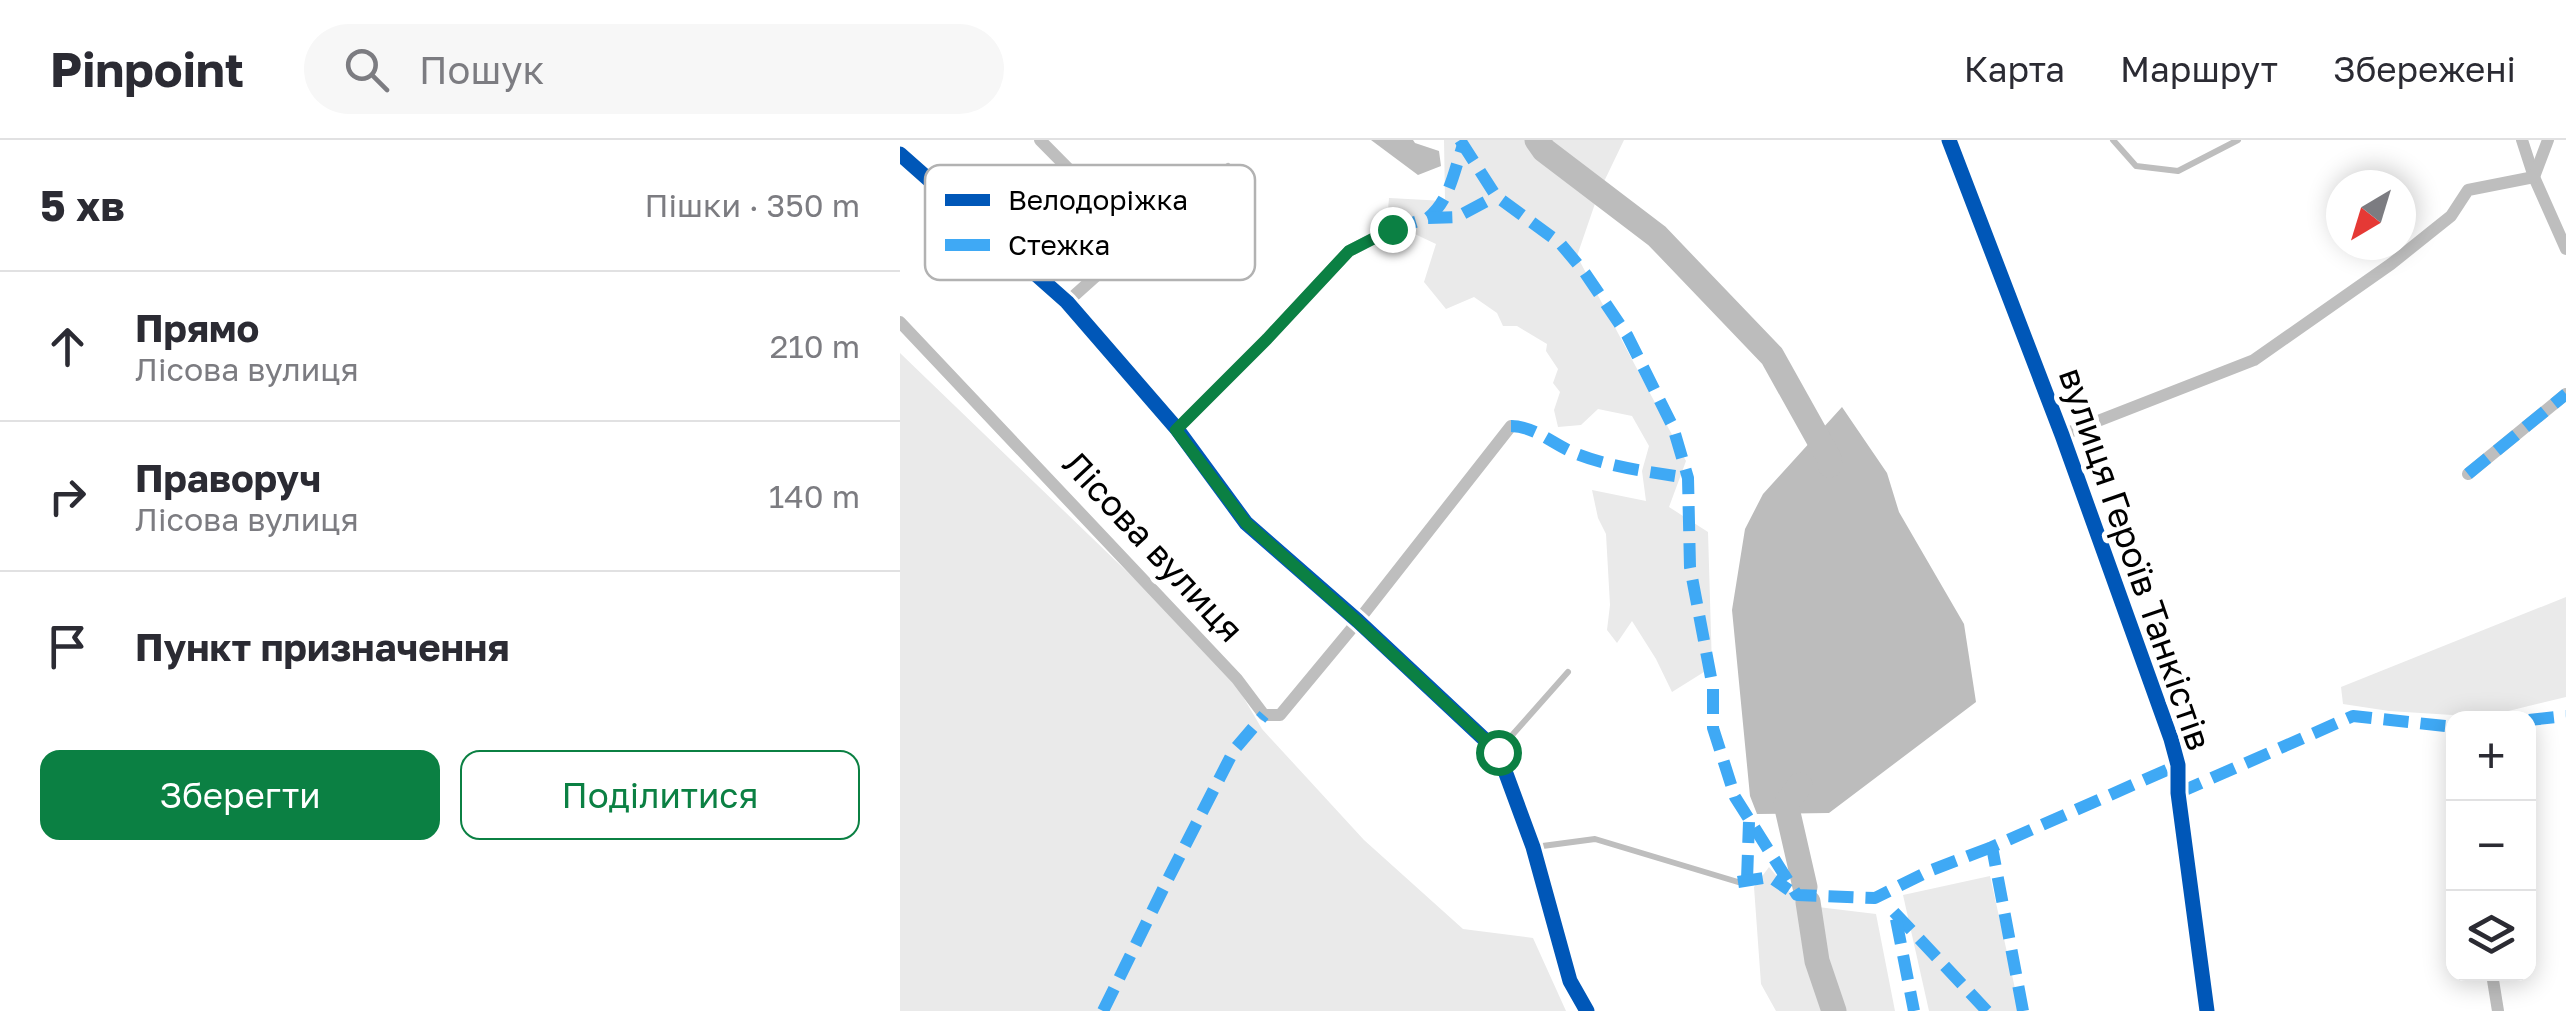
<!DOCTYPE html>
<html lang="uk">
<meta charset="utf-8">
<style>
:root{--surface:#fff;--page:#f7f7f7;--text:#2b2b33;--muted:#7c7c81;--line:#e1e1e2;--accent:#0b8043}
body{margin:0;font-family:"Golos Text",sans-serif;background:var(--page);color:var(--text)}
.controls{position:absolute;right:30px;bottom:30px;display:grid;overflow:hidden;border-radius:20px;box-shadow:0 5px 25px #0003}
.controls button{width:90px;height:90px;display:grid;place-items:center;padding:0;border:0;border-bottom:2px solid var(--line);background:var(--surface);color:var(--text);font:50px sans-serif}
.compass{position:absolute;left:1426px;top:30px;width:90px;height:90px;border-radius:50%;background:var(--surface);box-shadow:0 5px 25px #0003;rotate:218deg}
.stop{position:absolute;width:30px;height:30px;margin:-22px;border:8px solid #0b8043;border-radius:50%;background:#fff}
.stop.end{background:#0b8043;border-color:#fff;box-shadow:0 2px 10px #0008}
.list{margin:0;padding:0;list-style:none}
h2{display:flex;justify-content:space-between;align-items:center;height:130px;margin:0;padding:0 40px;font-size:42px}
h2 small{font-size:32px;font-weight:400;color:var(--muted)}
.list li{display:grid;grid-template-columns:65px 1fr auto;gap:30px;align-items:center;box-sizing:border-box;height:150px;padding:0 40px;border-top:2px solid var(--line)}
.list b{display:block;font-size:38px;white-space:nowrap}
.list p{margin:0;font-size:32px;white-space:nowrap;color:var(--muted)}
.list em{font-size:32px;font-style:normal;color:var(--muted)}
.actions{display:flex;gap:20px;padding:30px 40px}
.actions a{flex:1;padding:22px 0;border:2px solid var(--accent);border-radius:20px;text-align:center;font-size:35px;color:var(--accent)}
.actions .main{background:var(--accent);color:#fff}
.icon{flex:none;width:55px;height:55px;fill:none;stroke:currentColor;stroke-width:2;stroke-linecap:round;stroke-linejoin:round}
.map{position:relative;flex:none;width:1666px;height:871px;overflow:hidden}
header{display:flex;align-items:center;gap:60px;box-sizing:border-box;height:140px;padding:0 50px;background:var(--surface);border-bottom:2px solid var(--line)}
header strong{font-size:48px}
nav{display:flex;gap:55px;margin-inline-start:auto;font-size:35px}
.search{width:700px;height:90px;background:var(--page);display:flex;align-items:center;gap:25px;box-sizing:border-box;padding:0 35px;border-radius:55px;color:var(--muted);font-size:38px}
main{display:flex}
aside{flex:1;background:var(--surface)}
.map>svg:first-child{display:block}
.green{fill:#eaeaea}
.water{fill:#bcbcbc}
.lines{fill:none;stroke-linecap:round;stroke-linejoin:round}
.river{stroke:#bcbcbc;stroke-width:25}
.service{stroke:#bebebe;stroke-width:6}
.minor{stroke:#bebebe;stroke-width:12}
.quiet{stroke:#3fa9f5;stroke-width:12;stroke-dasharray:25 12;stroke-linecap:butt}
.cycleway-casing{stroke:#fff;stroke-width:21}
.cycleway{stroke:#0057b8;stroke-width:15}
.route{stroke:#0b8043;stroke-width:12}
.labels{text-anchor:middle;stroke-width:10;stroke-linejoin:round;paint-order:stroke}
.street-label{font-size:35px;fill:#000;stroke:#fff}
.key{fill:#fff;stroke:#b2b2b2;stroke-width:2.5}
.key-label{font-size:28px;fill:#000}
</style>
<header>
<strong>Pinpoint</strong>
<div class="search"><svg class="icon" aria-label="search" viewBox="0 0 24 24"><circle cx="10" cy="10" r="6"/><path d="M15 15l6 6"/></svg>Пошук</div>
<nav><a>Карта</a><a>Маршрут</a><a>Збережені</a></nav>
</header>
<main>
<aside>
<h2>5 хв<small>Пішки · 350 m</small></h2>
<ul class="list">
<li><svg class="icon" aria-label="ahead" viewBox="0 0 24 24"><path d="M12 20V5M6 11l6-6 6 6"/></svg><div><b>Прямо</b><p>Лісова вулиця</p></div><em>210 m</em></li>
<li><svg class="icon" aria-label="right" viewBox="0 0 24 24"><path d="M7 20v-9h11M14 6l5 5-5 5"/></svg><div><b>Праворуч</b><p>Лісова вулиця</p></div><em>140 m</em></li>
<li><svg class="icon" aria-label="arrive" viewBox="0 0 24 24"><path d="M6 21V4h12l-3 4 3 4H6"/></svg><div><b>Пункт призначення</b></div></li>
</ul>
<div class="actions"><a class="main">Зберегти</a><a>Поділитися</a></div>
</aside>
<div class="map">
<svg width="1666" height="871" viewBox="0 0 1666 871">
<rect width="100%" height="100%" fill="#fff"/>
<g class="green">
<polygon points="544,0 724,0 699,52 677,116 786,321 769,367 808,392 812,527 772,552 756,519 732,481 717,503 707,490 710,465 706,394 698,378 692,350 746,361 742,331 749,306 732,276 698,269 681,285 658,287 654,270 660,252 653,243 658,229 646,211 647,204 617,186 603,186 597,173 574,157 546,169 524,142 536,104 487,81 489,58 545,61"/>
<polygon points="0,213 325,526 362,589 464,700 563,789 633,798 666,871 0,871"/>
<polygon points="1666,457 1666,557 1584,577 1489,571 1443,564 1441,547"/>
<polygon points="869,727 901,765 976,774 995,871 876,871 861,844 854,747"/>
<polygon points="1090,736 1120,871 1029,871 1003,755"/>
</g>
<g class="water">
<polygon points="471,0 513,0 515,3 539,11 541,26 518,35"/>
<polygon points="942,267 987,333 999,372 1064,484 1076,562 929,673 857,674 850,656 832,470 845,389 863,354"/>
</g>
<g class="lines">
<g class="river">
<polyline points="637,0 644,10 757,96 872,216 929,318 930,325"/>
<polyline points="900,645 886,664 905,747"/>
<polyline points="908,762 917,821 934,871"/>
</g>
<g class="service">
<polyline points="1213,0 1236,26 1278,31 1338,0"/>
<polyline points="226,110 240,106 328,26"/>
<polyline points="598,611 668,532"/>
<polyline points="635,707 695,699 838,742"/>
</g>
<g class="minor">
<polyline points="140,0 220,81 224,111 167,162"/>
<polyline points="1049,0 1162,295 1271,599 1278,625 1278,653 1307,871"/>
<polyline points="1622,0 1634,37 1666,109"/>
<polyline points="0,14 167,162 277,289 346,383 458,481 598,612 633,707 670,841 687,871"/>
<polyline points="0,182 337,539 364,575 380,575 458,481 611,286"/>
<polyline points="277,289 367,199 449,111 492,89"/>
<polyline points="1162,295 1354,220 1491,124 1551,76 1568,50 1634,37 1648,0"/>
<polyline points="1568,334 1666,254"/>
<polyline points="1592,834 1598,871"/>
</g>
<g class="quiet">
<polyline points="560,0 596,56 660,103 685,133 727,195 773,287 788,338 790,427 813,548 813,588 835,657 897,755 975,758 1029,731 1092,707"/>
<path d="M528 78C550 60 554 31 563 5"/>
<polyline points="492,89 528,78 557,77 596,56"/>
<path d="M611 286C635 286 655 306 677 314 713 328 751 332 788 338"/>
<polyline points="1568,334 1666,254"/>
<polyline points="1629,580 1666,576"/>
<polyline points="1278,653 1453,576 1554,587"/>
<polyline points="847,740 849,682"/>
<polyline points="838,742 870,737 889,750"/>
<polyline points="994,772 1087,871"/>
<polyline points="996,779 1014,871"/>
<polyline points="203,871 268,739 334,610 364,575"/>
<polyline points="1123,871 1092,707 1278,625"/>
</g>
<g class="cycleway-casing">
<g id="cycleway">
<polyline points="1049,0 1162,295 1271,599 1278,625 1278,653 1307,871"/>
<polyline points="0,14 167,162 277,289 346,383 458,481 598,612 633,707 670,841 687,871"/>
</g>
</g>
<use href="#cycleway" class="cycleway"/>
</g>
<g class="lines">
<polyline class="route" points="492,89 449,111 367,199 276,290 346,383 458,482 598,612"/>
</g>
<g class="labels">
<g class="street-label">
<text transform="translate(253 407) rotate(47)" y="12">Лісова вулиця</text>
<text transform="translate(1235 419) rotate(71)" y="12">вулиця Героїв Танкістів</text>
</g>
</g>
<rect x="25" y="25" width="330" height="115" rx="15" class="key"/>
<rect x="45" y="54" width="45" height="12" fill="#0057b8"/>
<rect x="45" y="99" width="45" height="12" fill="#3fa9f5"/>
<g class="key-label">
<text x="108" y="70">Велодоріжка</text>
<text x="108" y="115">Стежка</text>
</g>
</svg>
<div class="controls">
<button>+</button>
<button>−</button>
<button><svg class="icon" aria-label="layers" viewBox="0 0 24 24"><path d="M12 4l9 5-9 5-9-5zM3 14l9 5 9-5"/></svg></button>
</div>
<svg class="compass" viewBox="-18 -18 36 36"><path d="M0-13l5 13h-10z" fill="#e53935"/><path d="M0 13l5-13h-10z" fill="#7c7c81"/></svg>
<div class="stop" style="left:598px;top:612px"></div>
<div class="stop end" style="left:492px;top:89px"></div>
</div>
</main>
